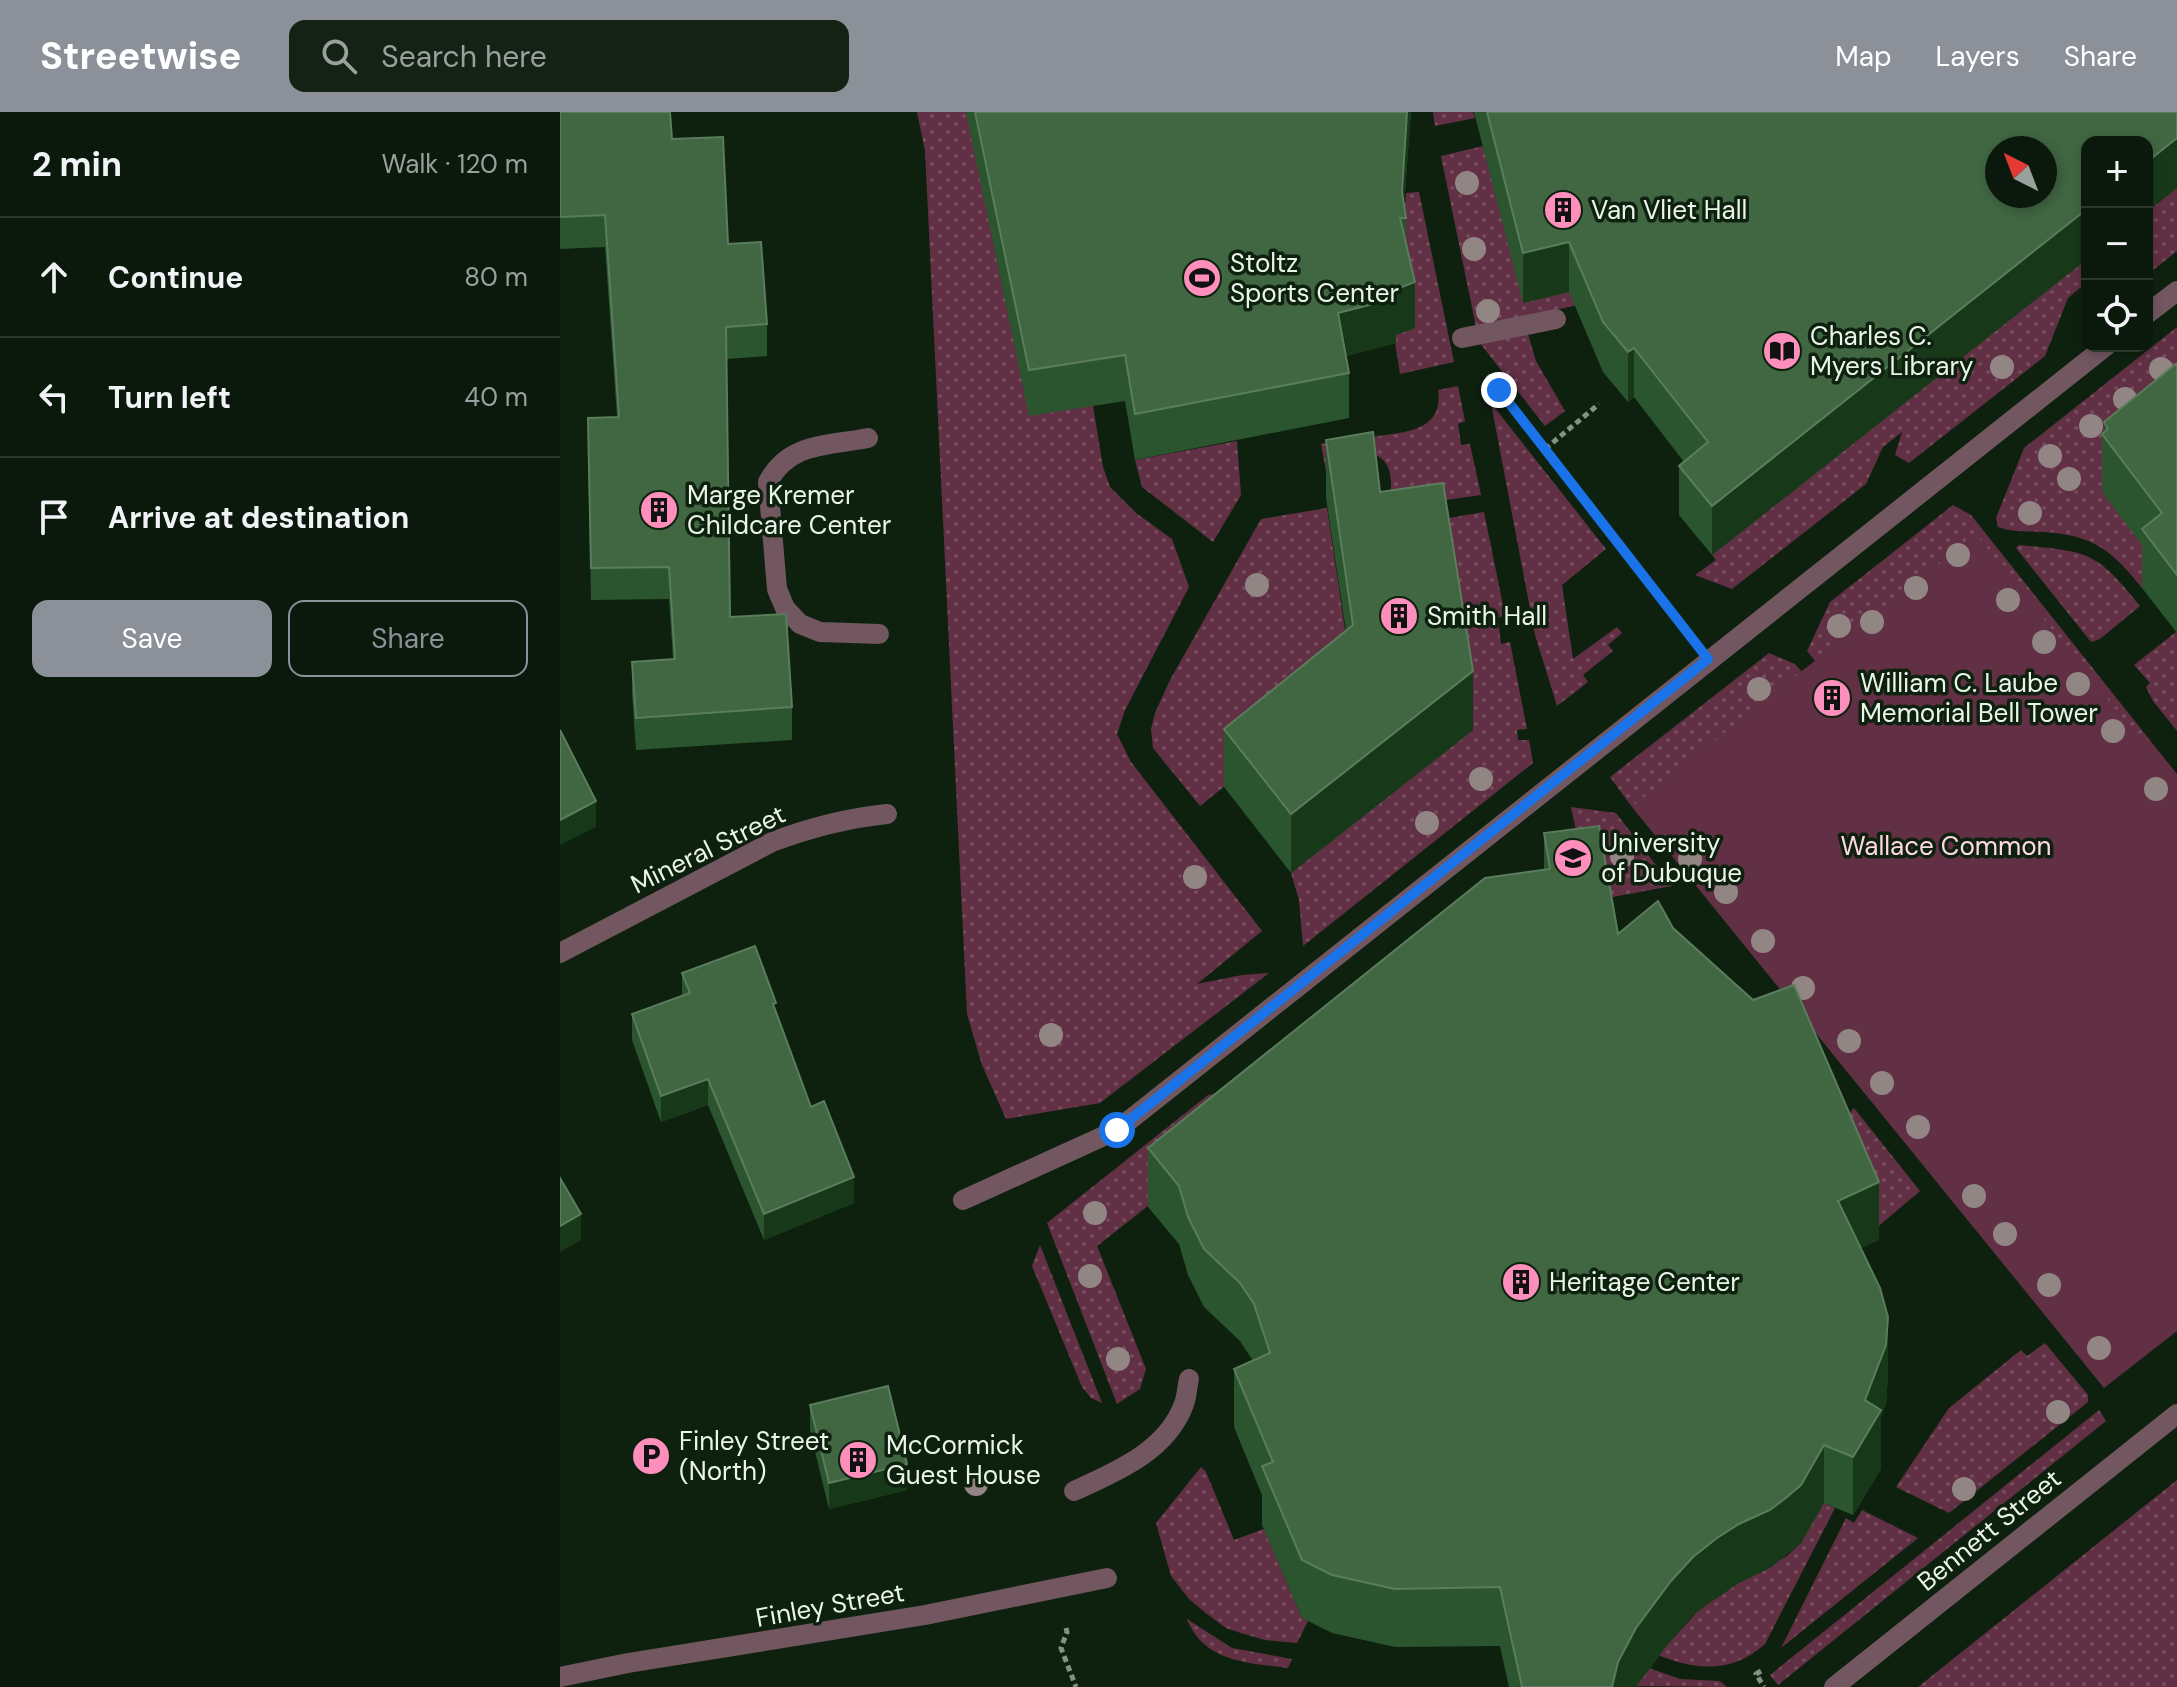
<!DOCTYPE html>
<meta charset="utf-8">
<style>
:root{--surface:#0a190b;--page:#132214;--text:#f1f3f6;--muted:#99a09d;--line:#2a382c;--accent:#8c9099}
body{margin:0;font-family:"DM Sans",sans-serif;background:var(--page);color:var(--text)}
.controls{position:absolute;right:24px;top:24px;display:grid;overflow:hidden;border-radius:16px;box-shadow:0 4px 12px #0003}
.controls button{width:72px;height:72px;display:grid;place-items:center;padding:0;border:0;border-bottom:2px solid var(--line);background:var(--surface);color:var(--text);font:40px sans-serif}
.compass{position:absolute;left:1425px;top:24px;width:72px;height:72px;border-radius:50%;background:var(--surface);box-shadow:0 4px 12px #0003;rotate:318deg}
.stop{position:absolute;width:24px;height:24px;margin:-18px;border:6px solid #1a73e8;border-radius:50%;background:#fff}
.stop.end{background:#1a73e8;border-color:#fff;box-shadow:0 2px 8px #0008}
.list{margin:0;padding:0;list-style:none}
h2{display:flex;justify-content:space-between;align-items:center;height:104px;margin:0;padding:0 32px;font-size:34px}
h2 small{font-size:26px;font-weight:400;color:var(--muted)}
.list li{display:grid;grid-template-columns:52px 1fr auto;gap:24px;align-items:center;box-sizing:border-box;height:120px;padding:0 32px;border-top:2px solid var(--line)}
.list b{display:block;font-size:30px;white-space:nowrap}
.list em{font-size:26px;font-style:normal;color:var(--muted)}
.actions{display:flex;gap:16px;padding:24px 32px}
.actions a{flex:1;padding:18px 0;border:2px solid var(--accent);border-radius:16px;text-align:center;font-size:28px;color:var(--accent)}
.actions .main{background:var(--accent);color:#fff}
.icon{flex:none;width:44px;height:44px;fill:none;stroke:currentColor;stroke-width:2;stroke-linecap:round;stroke-linejoin:round}
.map{position:relative;flex:none;width:1617px;height:1575px;overflow:hidden}
header{display:flex;align-items:center;gap:48px;box-sizing:border-box;height:112px;padding:0 40px;background:var(--accent);color:#fff}
header strong{font-size:38px}
nav{display:flex;gap:44px;margin-inline-start:auto;font-size:28px}
.search{width:560px;height:72px;background:var(--page);display:flex;align-items:center;gap:20px;box-sizing:border-box;padding:0 28px;border-radius:16px;color:var(--muted);font-size:30px}
main{display:flex}
aside{flex:1;background:var(--surface)}
.map>svg:first-child{display:block}
.grass{fill:url(#grass-dots)}
.park{fill:#613044}
.lines{fill:none;stroke-linecap:round;stroke-linejoin:round}
.path{stroke:#839284;stroke-width:5;stroke-dasharray:6 4;stroke-linecap:butt}
.minor{stroke:#725761;stroke-width:20}
.tree{fill:#928685}
.wall{fill:#2b552e}
.shaded-wall{fill:#173919}
.building{fill:#406642;stroke:#5a7d5c;stroke-width:2;fill-rule:evenodd}
.route{stroke:#1a73e8;stroke-width:10}
.labels{text-anchor:middle;stroke-width:7;stroke-linejoin:round;paint-order:stroke}
.poi-label{font-size:26px;fill:#e9f5e9;stroke:#0e210f;text-anchor:start}
.park-label{font-size:26px;fill:#fed8e5;stroke:#0e210f}
.street-label{font-size:26px;fill:#e9f5e9;stroke:#0e210f}
</style>
<header>
<strong>Streetwise</strong>
<div class="search"><svg class="icon" aria-label="search" viewBox="0 0 24 24"><circle cx="10" cy="10" r="6"/><path d="M15 15l6 6"/></svg>Search here</div>
<nav><a>Map</a><a>Layers</a><a>Share</a></nav>
</header>
<main>
<aside>
<h2>2 min<small>Walk · 120 m</small></h2>
<ul class="list">
<li><svg class="icon" aria-label="ahead" viewBox="0 0 24 24"><path d="M12 20V5M6 11l6-6 6 6"/></svg><div><b>Continue</b></div><em>80 m</em></li>
<li><svg class="icon" aria-label="left" viewBox="0 0 24 24"><path d="M17 20v-9H6M10 6l-5 5 5 5"/></svg><div><b>Turn left</b></div><em>40 m</em></li>
<li><svg class="icon" aria-label="arrive" viewBox="0 0 24 24"><path d="M6 21V4h12l-3 4 3 4H6"/></svg><div><b>Arrive at destination</b></div></li>
</ul>
<div class="actions"><a class="main">Save</a><a>Share</a></div>
</aside>
<div class="map">
<svg width="1617" height="1575" viewBox="0 0 1617 1575">
<defs>
<pattern id="grass-dots" width="8" height="8" patternUnits="userSpaceOnUse" patternTransform="scale(2)"><rect width="8" height="8" fill="#613044"/><path d="M2 2h.1M6 6h.1" fill="none" stroke="#784f5f" stroke-width="1.8" stroke-linecap="round"/></pattern>
</defs>
<rect width="100%" height="100%" fill="#0e210f"/>
<g class="grass">
<polygon points="357,0 406,0 533,294 543,355 550,375 576,401 612,427 629,475 565,598 557,622 571,650 702,819 637,872 682,863 709,861 540,991 446,1007 422,953 407,902 365,39"/>
<polygon points="873,0 913,0 915,6 875,14"/>
<polygon points="923,34 1014,178 1018,193 916,215 881,44"/>
<polygon points="1617,76 1617,139 1587,163 1587,100"/>
<polygon points="859,80 894,250 840,262 834,224 846,81"/>
<polygon points="1527,147 1527,170 1508,186 1485,244 1349,351 1335,343 1342,320 1323,335 1306,372 1172,477 1135,463 1156,448 1152,443"/>
<path d="M1617 215V309L1602 459 1582 476C1552 438 1531 422 1482 420 1467 419 1451 420 1438 415L1436 406 1464 336Z"/>
<polygon points="967,219 976,249 1005,299 985,314 919,230"/>
<path d="M898 274 905 309 898 312 901 333 910 332 921 383 829 396C831 381 835 357 821 346 816 342 807 341 802 339L768 370 761 332C780 329 799 326 818 324 847 320 884 318 878 278Z"/>
<polygon points="931,291 1046,437 1002,473 1013,547 1057,515 1062,521 1048,533 1053,539 1023,563 1028,570 997,594 975,523"/>
<polygon points="677,329 681,383 653,430 582,375 575,348"/>
<polygon points="1393,393 1411,403 1589,627 1588,634 1079,691 1072,695 1050,665 1209,541 1235,552 1242,560 1208,586 1251,640 1288,524 1256,550 1247,539 1270,490"/>
<polygon points="767,396 793,571 640,694 593,636 591,617 595,601 610,568 701,407"/>
<polygon points="924,400 945,503 938,506 941,532 950,530 967,617 957,618 958,628 969,628 973,651 743,834 739,788 731,761 913,618 878,408"/>
<path d="M1459 433C1529 440 1535 438 1580 494L1540 527 1531 530 1456 436Z"/>
<polygon points="1616,520 1617,521 1617,619 1593,589 1586,575 1590,571 1574,553"/>
<polygon points="1011,695 1056,701 1112,774 1042,787 1028,774"/>
<polygon points="734,969 742,973 537,1134 586,1257 580,1277 557,1292 487,1111 648,983"/>
<polygon points="1294,996 1360,1079 1314,1118 1272,1020"/>
<polygon points="480,1133 542,1291 531,1286 522,1275 472,1154"/>
<polygon points="1485,1231 1528,1283 1528,1290 1389,1401 1336,1375 1389,1296 1461,1238 1467,1244"/>
<polygon points="1539,1298 1546,1309 1218,1573 1210,1563"/>
<polygon points="641,1355 646,1360 674,1428 704,1417 742,1506 748,1509 737,1531 705,1528 681,1521 666,1516 647,1502 629,1487 611,1464 596,1411"/>
<polygon points="1617,1368 1617,1575 1358,1575"/>
<path d="M1262 1390 1275 1396 1205 1532C1173 1561 1137 1559 1098 1543L1139 1498 1179 1471 1227 1444 1241 1431Z"/>
<polygon points="1302,1398 1358,1426 1221,1536 1286,1406 1294,1411"/>
<path d="M627 1507 672 1536 732 1547 728 1556C689 1551 643 1550 627 1507Z"/>
<polygon points="1089,1556 1120,1567 1160,1569 1167,1575 1076,1574"/>
</g>
<polygon class="park" points="1417,423 1580,628 1589,627 1617,662 1617,1219 1544,1276 1072,695 1207,586"/>
<g class="lines">
<g class="path">
<polyline points="928,263 1123,514"/>
<polyline points="985,337 1039,292"/>
<polyline points="506,1516 507,1520 501,1536 516,1575"/>
<polyline points="1201,1559 1196,1562 1204,1575"/>
</g>
<g class="minor">
<polyline points="1587,202 1617,179"/>
<polyline points="902,226 996,207"/>
<path d="M308 326C268 334 229 330 208 370L217 477 225 496 240 512 260 520 319 522"/>
<path d="M0 841 212 730C249 716 288 706 327 702"/>
<polyline points="403,1088 557,1018 1546,234"/>
<path d="M514 1379C556 1360 607 1339 624 1292 627 1284 627 1275 629 1267"/>
<polyline points="0,1565 68,1551 365,1503 547,1466"/>
<polyline points="1274,1575 1617,1302"/>
</g>
</g>
<g class="tree">
<circle cx="907" cy="71" r="12"/>
<circle cx="914" cy="137" r="12"/>
<circle cx="928" cy="199" r="12"/>
<circle cx="1442" cy="255" r="12"/>
<circle cx="1601" cy="257" r="12"/>
<circle cx="1565" cy="287" r="12"/>
<circle cx="1531" cy="314" r="12"/>
<circle cx="1490" cy="344" r="12"/>
<circle cx="1509" cy="367" r="12"/>
<circle cx="1470" cy="401" r="12"/>
<circle cx="1398" cy="443" r="12"/>
<circle cx="697" cy="473" r="12"/>
<circle cx="1356" cy="476" r="12"/>
<circle cx="1448" cy="488" r="12"/>
<circle cx="1312" cy="510" r="12"/>
<circle cx="1279" cy="514" r="12"/>
<circle cx="1484" cy="530" r="12"/>
<circle cx="1518" cy="572" r="12"/>
<circle cx="1199" cy="577" r="12"/>
<circle cx="1553" cy="619" r="12"/>
<circle cx="921" cy="667" r="12"/>
<circle cx="1596" cy="677" r="12"/>
<circle cx="867" cy="711" r="12"/>
<circle cx="1062" cy="744" r="12"/>
<circle cx="1130" cy="747" r="12"/>
<circle cx="635" cy="765" r="12"/>
<circle cx="1166" cy="780" r="12"/>
<circle cx="1203" cy="829" r="12"/>
<circle cx="1243" cy="876" r="12"/>
<circle cx="491" cy="923" r="12"/>
<circle cx="1289" cy="929" r="12"/>
<circle cx="1322" cy="971" r="12"/>
<circle cx="1358" cy="1015" r="12"/>
<circle cx="1414" cy="1084" r="12"/>
<circle cx="535" cy="1101" r="12"/>
<circle cx="1445" cy="1122" r="12"/>
<circle cx="530" cy="1164" r="12"/>
<circle cx="1489" cy="1173" r="12"/>
<circle cx="1539" cy="1236" r="12"/>
<circle cx="558" cy="1247" r="12"/>
<circle cx="1498" cy="1300" r="12"/>
<circle cx="416" cy="1372" r="12"/>
<circle cx="1404" cy="1377" r="12"/>
</g>
<g class="wall">
<polygon points="0,0 112,27 168,132 207,212 207,244 167,247 170,505 232,595 232,628 76,638 72,582 72,550 113,547 109,487 31,488 28,338 57,305 45,135 0,137"/>
<polygon points="406,0 851,0 844,93 846,106 846,136 855,216 836,223 836,231 786,244 789,261 789,306 575,348 565,289 469,304"/>
<polygon points="914,0 1617,0 1617,76 1587,99 1587,30 1527,30 1527,147 1152,443 1119,403 1119,354 1124,350 1074,285 1068,290 1043,260 1009,180 963,191"/>
<polygon points="1617,251 1617,521 1582,476 1582,433 1542,380 1542,322 1544,320 1544,310"/>
<polygon points="766,328 820,380 913,618 731,761 664,675 664,617 786,519 766,386"/>
<polygon points="984,721 1058,822 1113,816 1319,1128 1301,1136 1328,1264 1326,1291 1321,1305 1321,1357 1293,1403 1264,1391 1241,1431 1210,1456 1179,1471 1157,1485 1133,1503 1111,1528 1076,1575 949,1575 940,1534 835,1535 772,1521 742,1506 702,1413 702,1383 674,1315 674,1257 693,1249 680,1229 644,1195 628,1163 619,1132 588,1095 588,1036 984,758"/>
<polygon points="122,861 216,901 251,995 294,1091 204,1128 148,993 101,1010 72,928 72,902 122,884"/>
<polygon points="250,1293 347,1378 269,1397 250,1319"/>
</g>
<g class="shaded-wall">
<polygon points="847,0 851,0 843,106 842,80"/>
<polygon points="1617,26 1617,76 1587,99 1587,50"/>
<polygon points="1527,97 1527,147 1152,443 1152,394"/>
<polygon points="1009,130 1009,180 963,191 963,141"/>
<polygon points="855,170 855,216 836,223 836,231 778,246 778,201"/>
<polygon points="1074,236 1074,285 1068,290 1068,240"/>
<polygon points="913,559 913,618 731,761 731,702"/>
<polygon points="36,689 36,715 0,733 0,708"/>
<polygon points="148,967 148,993 101,1010 101,984"/>
<polygon points="294,1065 294,1091 204,1128 204,1102"/>
<polygon points="1319,1070 1319,1128 1278,1147 1278,1089"/>
<polygon points="21,1102 21,1128 0,1140 0,1114"/>
<polygon points="1328,1205 1328,1264 1326,1291 1321,1305 1321,1357 1293,1403 1293,1345 1305,1288"/>
<polygon points="1264,1333 1264,1391 1241,1431 1210,1456 1179,1471 1157,1485 1133,1503 1111,1528 1076,1575 1052,1575 1058,1550 1076,1516 1111,1469 1133,1445"/>
<polygon points="347,1352 347,1378 269,1397 269,1371"/>
</g>
<g class="building">
<polygon points="0,0 110,0 112,27 163,25 168,132 201,130 207,212 166,215 170,505 226,502 232,595 76,606 72,550 115,547 109,455 31,456 28,306 59,305 45,103 0,105"/>
<polygon points="415,0 847,0 842,80 846,106 840,106 855,170 834,178 836,186 778,201 789,261 575,302 565,243 469,258"/>
<path d="M927 0H1617V26L1587 50V30H1527V97L1152 394 1119 354 1148 330 1074 236 1068 240 1043 210 1009 130 963 141ZM1437 36H1485V84H1437Z"/>
<polygon points="1617,251 1617,463 1582,417 1602,401 1542,322 1548,317 1544,310"/>
<polygon points="813,320 820,380 883,371 913,559 731,702 664,617 793,513 766,328"/>
<polygon points="0,618 36,689 0,708"/>
<polygon points="1039,714 1058,822 1098,789 1113,816 1193,888 1234,873 1319,1070 1278,1089 1320,1176 1328,1205 1326,1233 1305,1288 1321,1298 1293,1345 1264,1333 1241,1373 1227,1385 1210,1398 1179,1412 1157,1426 1133,1445 1111,1469 1076,1516 1058,1550 1052,1575 962,1575 940,1475 835,1477 772,1463 742,1448 702,1354 713,1350 674,1257 710,1241 694,1192 680,1171 644,1137 628,1105 619,1074 588,1036 925,766 990,757 984,721"/>
<polygon points="195,834 216,891 213,892 251,995 264,989 294,1065 204,1102 148,967 101,984 72,902 130,881 122,861"/>
<polygon points="0,1066 21,1102 0,1114"/>
<polygon points="328,1274 347,1352 269,1371 250,1293"/>
</g>
<g class="lines">
<polyline class="route" points="557,1018 1148,547 939,278"/>
</g>
<defs>
<g id="building-disc" transform="scale(2)"><circle r="9.5" fill="#fe8ebc" stroke="#0e210f"/><path d="M-4-6H4V6H1V3H-1V6H-4ZM-2.5-4.3h1.7v1.8h-1.7ZM.8-4.3h1.7v1.8H.8ZM-2.5-1h1.7V.8h-1.7ZM.8-1h1.7V.8H.8Z" fill="#111"/></g>
<g id="stadium-disc" transform="scale(2)"><circle r="9.5" fill="#fe8ebc" stroke="#0e210f"/><path d="M0-5a6.5 5 0 1 0 0 10a6.5 5 0 1 0 0-10ZM-3.5-1.8h7v3.6h-7Z" fill="#111"/></g>
<g id="library-disc" transform="scale(2)"><circle r="9.5" fill="#fe8ebc" stroke="#0e210f"/><path d="M-6-4Q-3-5.5-.7-3.5V5Q-3 3-6 4ZM6-4Q3-5.5 .7-3.5V5Q3 3 6 4Z" fill="#111"/></g>
<g id="university-disc" transform="scale(2)"><circle r="9.5" fill="#fe8ebc" stroke="#0e210f"/><path d="M0-5L7-2L0 1L-7-2ZM-4 1L0 2.5L4 1V4Q0 6-4 4Z" fill="#111"/></g>
<g id="parking-disc" transform="scale(2)"><circle r="9.5" fill="#fe8ebc" stroke="#0e210f"/><path d="M-3.5-5.5H1a3.5 3.5 0 0 1 0 7H-1V5.5H-3.5ZM-1-3.4V-.6H.8a1.4 1.4 0 0 0 0-2.8Z" fill="#111"/></g>
</defs>
<g fill-rule="evenodd">
<use href="#building-disc" x="1003" y="98"/>
<use href="#stadium-disc" x="642" y="166"/>
<use href="#library-disc" x="1222" y="239"/>
<use href="#building-disc" x="99" y="398"/>
<use href="#building-disc" x="839" y="504"/>
<use href="#building-disc" x="1272" y="586"/>
<use href="#university-disc" x="1013" y="746"/>
<use href="#building-disc" x="961" y="1170"/>
<use href="#parking-disc" x="91" y="1344"/>
<use href="#building-disc" x="298" y="1348"/>
</g>
<g class="labels">
<g class="poi-label">
<text x="1031" y="107">Van Vliet Hall</text>
<text x="670" y="160">Stoltz<tspan x="670" dy="30">Sports Center</tspan></text>
<text x="1250" y="233">Charles C.<tspan x="1250" dy="30">Myers Library</tspan></text>
<text x="127" y="392">Marge Kremer<tspan x="127" dy="30">Childcare Center</tspan></text>
<text x="867" y="513">Smith Hall</text>
<text x="1300" y="580">William C. Laube<tspan x="1300" dy="30">Memorial Bell Tower</tspan></text>
<text x="1041" y="740">University<tspan x="1041" dy="30">of Dubuque</tspan></text>
<text x="989" y="1179">Heritage Center</text>
<text x="119" y="1338">Finley Street<tspan x="119" dy="30">(North)</tspan></text>
<text x="326" y="1342">McCormick<tspan x="326" dy="30">Guest House</tspan></text>
</g>
<g class="park-label">
<text x="1386" y="743">Wallace Common</text>
</g>
<g class="street-label">
<text transform="translate(148 737) rotate(-26)" y="9">Mineral Street</text>
<text transform="translate(1429 1418) rotate(-39)" y="9">Bennett Street</text>
<text transform="translate(270 1493) rotate(-10)" y="9">Finley Street</text>
</g>
</g>
</svg>
<div class="controls">
<button>+</button>
<button>−</button>
<button><svg class="icon" aria-label="locate" viewBox="0 0 24 24"><circle cx="12" cy="12" r="6"/><path d="M12 2v4M12 18v4M2 12h4M18 12h4"/></svg></button>
</div>
<svg class="compass" viewBox="-18 -18 36 36"><path d="M0-13l5 13h-10z" fill="#e53935"/><path d="M0 13l5-13h-10z" fill="#99a09d"/></svg>
<div class="stop" style="left:557px;top:1018px"></div>
<div class="stop end" style="left:939px;top:278px"></div>
</div>
</main>
